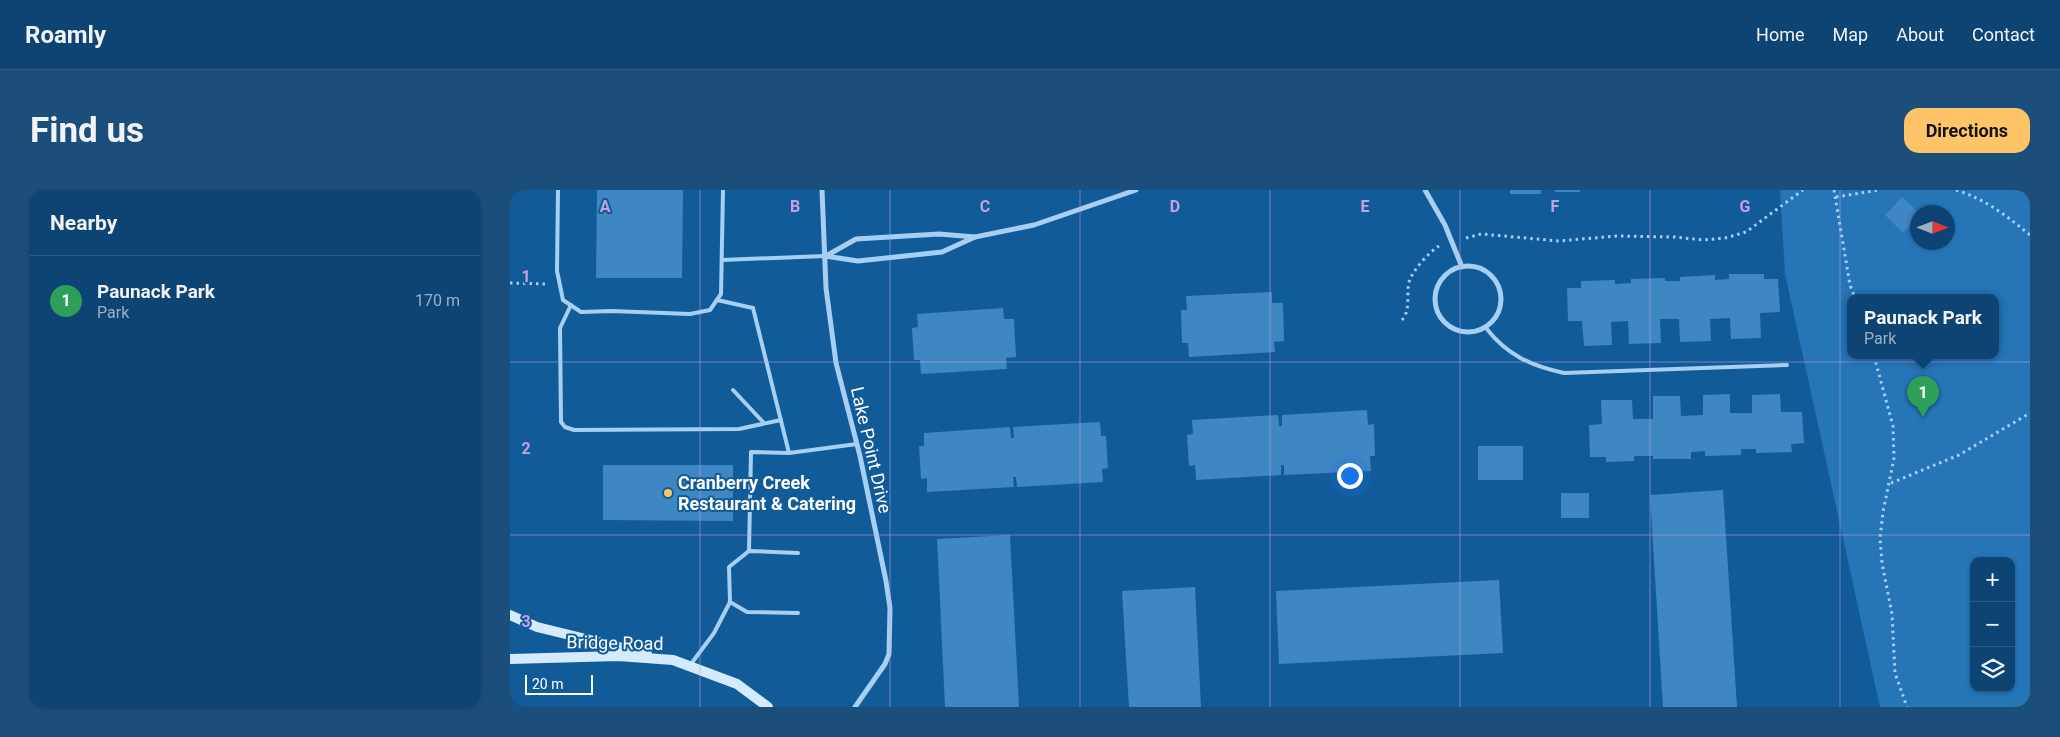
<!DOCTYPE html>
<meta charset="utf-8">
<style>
:root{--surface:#0e4473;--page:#1c4e7b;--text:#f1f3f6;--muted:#9bb0c4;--line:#2e5c85;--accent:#ffc467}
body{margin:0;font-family:Roboto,sans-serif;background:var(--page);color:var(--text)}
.controls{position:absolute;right:15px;bottom:15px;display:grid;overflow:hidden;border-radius:10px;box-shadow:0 1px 4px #0004}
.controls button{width:45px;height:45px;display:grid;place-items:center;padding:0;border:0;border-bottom:1px solid var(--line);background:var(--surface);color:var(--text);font:25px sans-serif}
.compass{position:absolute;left:1400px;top:15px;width:45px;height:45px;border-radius:50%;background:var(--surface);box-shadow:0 1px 4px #0004;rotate:90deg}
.scale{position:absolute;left:15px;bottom:12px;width:68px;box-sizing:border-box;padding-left:5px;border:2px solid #fff;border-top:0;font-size:14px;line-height:18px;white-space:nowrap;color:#fff;-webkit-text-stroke:4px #125b99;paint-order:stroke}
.you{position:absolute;left:839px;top:285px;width:18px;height:18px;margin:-12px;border:4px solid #fff;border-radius:50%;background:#1a73e8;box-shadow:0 0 0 8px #1a73e833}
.badge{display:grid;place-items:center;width:32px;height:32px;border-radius:50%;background:var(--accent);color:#fff;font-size:16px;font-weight:700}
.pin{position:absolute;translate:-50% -41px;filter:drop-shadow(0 1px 2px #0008)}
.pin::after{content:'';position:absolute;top:26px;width:18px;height:15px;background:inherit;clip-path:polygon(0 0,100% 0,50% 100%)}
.popup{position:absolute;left:1337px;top:104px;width:152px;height:65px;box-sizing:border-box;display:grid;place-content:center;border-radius:10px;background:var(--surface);filter:drop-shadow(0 1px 4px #0005);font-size:16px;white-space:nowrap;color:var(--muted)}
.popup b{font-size:19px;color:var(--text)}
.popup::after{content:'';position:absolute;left:50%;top:100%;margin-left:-10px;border:10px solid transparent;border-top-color:var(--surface)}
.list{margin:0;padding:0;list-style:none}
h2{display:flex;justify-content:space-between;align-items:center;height:65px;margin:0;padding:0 20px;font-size:21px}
h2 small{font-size:16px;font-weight:400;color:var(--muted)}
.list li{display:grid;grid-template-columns:32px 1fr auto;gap:15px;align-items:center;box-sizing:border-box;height:90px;padding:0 20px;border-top:1px solid var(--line)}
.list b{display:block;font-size:19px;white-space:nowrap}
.list p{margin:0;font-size:16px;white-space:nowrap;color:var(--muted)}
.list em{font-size:16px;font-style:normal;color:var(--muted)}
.icon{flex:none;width:28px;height:28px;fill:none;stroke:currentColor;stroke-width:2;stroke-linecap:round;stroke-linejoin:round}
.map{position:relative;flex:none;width:1520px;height:517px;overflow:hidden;border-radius:15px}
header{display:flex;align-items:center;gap:30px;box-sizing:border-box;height:70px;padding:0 25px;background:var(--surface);border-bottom:1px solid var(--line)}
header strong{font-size:24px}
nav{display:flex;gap:28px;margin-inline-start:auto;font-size:18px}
.intro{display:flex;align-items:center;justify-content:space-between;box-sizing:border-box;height:120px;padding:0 30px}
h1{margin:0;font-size:35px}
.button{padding:12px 22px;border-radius:15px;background:var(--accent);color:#111;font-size:18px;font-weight:700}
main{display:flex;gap:30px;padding:0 30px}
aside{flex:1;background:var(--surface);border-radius:15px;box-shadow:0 1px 4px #0004}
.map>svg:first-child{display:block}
.green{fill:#2575b7;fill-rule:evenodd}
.building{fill:#3f87c2}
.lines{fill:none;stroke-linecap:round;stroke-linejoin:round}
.path{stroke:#a5d0f3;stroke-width:3;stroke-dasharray:2.5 4;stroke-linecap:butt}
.lane{stroke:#a5d0f3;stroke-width:4}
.street{stroke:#a5d0f3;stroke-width:5}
.secondary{stroke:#d4eafd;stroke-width:10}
.grid{fill:none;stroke:#c4a0e2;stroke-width:1;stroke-opacity:0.55}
.poi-dot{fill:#ffc467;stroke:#125b99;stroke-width:2}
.labels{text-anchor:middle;stroke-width:4;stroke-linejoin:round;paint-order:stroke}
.street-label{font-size:18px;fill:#fff;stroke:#125b99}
.poi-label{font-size:18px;font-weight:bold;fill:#fff;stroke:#125b99;text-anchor:start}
.grid-label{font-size:16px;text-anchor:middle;font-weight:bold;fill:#c4a0e2;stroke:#125b99;stroke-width:4;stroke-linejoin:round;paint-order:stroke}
</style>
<header>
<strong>Roamly</strong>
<nav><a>Home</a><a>Map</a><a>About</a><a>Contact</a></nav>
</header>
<div class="intro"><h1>Find us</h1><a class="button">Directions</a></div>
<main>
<aside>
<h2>Nearby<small></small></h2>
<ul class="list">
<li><span class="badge" style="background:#2e9e5b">1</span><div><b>Paunack Park</b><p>Park</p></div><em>170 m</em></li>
</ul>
</aside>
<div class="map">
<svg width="1520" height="517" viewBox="0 0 1520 517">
<rect width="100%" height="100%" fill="#125b99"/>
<path class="green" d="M1270 0H1516L1520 8V517H1370L1275 84ZM1408 22H1438V52H1408ZM1340 108H1486V166H1340ZM1464 371H1501V498H1464Z"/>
<g class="building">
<polygon points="87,0 173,0 172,88 86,88"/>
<rect x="1000" y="0" width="31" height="4"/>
<rect x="1045" y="0" width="25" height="2"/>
<polygon points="1392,7 1408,22 1408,28 1393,43 1375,25"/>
<polygon points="1219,84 1254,84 1254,89 1268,89 1270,122 1250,123 1251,148 1221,149 1220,128 1200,129 1201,151 1170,152 1169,129 1150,129 1151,153 1119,154 1118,131 1101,132 1102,155 1074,156 1072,131 1058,131 1057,98 1071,98 1071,91 1105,90 1105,94 1121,93 1121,89 1155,88 1155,91 1170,91 1170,87 1205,85 1205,90 1219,89"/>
<polygon points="762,102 762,113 773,113 774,151 764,152 765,162 679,167 678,153 672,153 671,120 677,120 676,106"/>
<polygon points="493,118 494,129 504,129 506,167 496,168 497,179 411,184 410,170 404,170 402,138 408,137 407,124"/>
<polygon points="1220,204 1220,223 1242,223 1242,205 1270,204 1271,222 1292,222 1294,253 1281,254 1282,262 1246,263 1246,259 1231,259 1231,265 1195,266 1195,261 1181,262 1181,269 1143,269 1143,266 1124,266 1124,271 1096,272 1096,267 1080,267 1079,235 1092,234 1091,210 1122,210 1123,229 1143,229 1143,206 1170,206 1171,226 1193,225 1193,205"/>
<polygon points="857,220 858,235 864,234 865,266 860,266 861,281 774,285 774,275 771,275 771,285 686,290 685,275 679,276 677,245 683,244 682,230 768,225 769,236 772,236 772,225"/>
<polygon points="590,232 591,246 596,246 598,278 592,279 593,292 507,297 506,287 503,287 504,297 417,302 417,288 411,289 409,256 414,256 414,243 500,237 501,248 504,248 503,237"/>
<rect x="968" y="256" width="45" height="34"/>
<polygon points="93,275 223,275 223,331 93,330"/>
<polygon points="1213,300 1227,517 1153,517 1140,305"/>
<rect x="1051" y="303" width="28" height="25"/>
<polygon points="500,345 509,517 435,517 427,349"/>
<polygon points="989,390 993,463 769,474 766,401"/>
<polygon points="685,397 691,517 619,517 612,401"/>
</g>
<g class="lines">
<g class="path">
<polyline points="1324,0 1340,95 1345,108"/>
<path d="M1446 0C1475 9 1497 26 1520 45"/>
<polyline points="1326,7 1369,0"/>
<polyline points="956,48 971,44 1049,51 1107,46 1165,47 1193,50 1215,48 1236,42 1293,0"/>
<polyline points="0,93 36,94"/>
<path d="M892 130C901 120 896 105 899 92 903 80 918 63 929 56"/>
<polyline points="1364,166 1383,236 1384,268 1373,322 1370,348 1372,373 1382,424 1385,483 1397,517"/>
<polyline points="1381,293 1449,265 1520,223"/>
</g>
<g class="lane">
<polyline points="48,0 47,81 53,110 71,122 102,121 180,124 200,120 211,104 213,0"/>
<polyline points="212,70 315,66"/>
<polyline points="207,110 243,118 279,263"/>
<polyline points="61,115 50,138 51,232 55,237 64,240 229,239 271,230"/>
<path d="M976 138C997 165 1021 176 1054 183L1277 175"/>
<polyline points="223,200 253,232"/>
<polyline points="239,361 241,262 279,263 347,254"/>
<polyline points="220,412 237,422 288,423"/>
<polyline points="181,474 204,443 220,412 219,377 239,361 288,363"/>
</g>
<g class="street">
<polyline points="312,0 316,98 326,173 350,266 376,391 380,418 379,464 375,474 345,517"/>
<polyline points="915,0 935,35 952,77"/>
<polyline points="315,66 348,71 432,62 465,47 524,35 626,0"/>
<polyline points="316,66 346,49 429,44 465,47"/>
<circle cx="958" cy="109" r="33"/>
</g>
<g class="secondary">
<polyline points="0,425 27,437 137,464"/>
<polyline points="0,469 108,466 163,470 227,494 258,517"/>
</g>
</g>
<path class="grid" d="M190 0V517M380 0V517M570 0V517M760 0V517M950 0V517M1140 0V517M1330 0V517M0 172H1520M0 345H1520"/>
<circle class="poi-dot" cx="158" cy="303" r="5"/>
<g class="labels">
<g class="street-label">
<text transform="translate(361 260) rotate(77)" y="6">Lake Point Drive</text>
<text transform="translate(105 453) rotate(1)" y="6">Bridge Road</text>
</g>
<g class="poi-label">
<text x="168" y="299">Cranberry Creek<tspan x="168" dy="21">Restaurant &amp; Catering</tspan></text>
</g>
</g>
<g class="grid-label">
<text x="95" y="22">A</text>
<text x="285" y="22">B</text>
<text x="475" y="22">C</text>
<text x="665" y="22">D</text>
<text x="855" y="22">E</text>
<text x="1045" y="22">F</text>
<text x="1235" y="22">G</text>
<text x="16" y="92">1</text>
<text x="16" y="264">2</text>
<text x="16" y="437">3</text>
</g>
</svg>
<div class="controls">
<button>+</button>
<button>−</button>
<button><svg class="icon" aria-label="layers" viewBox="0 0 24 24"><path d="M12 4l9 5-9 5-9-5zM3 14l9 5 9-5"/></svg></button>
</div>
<svg class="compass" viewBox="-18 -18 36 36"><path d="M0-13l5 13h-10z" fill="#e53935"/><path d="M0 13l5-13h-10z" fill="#9bb0c4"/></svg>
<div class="scale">20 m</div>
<div class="you"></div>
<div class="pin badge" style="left:1413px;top:227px;background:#2e9e5b">1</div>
<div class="popup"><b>Paunack Park</b>Park</div>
</div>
</main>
